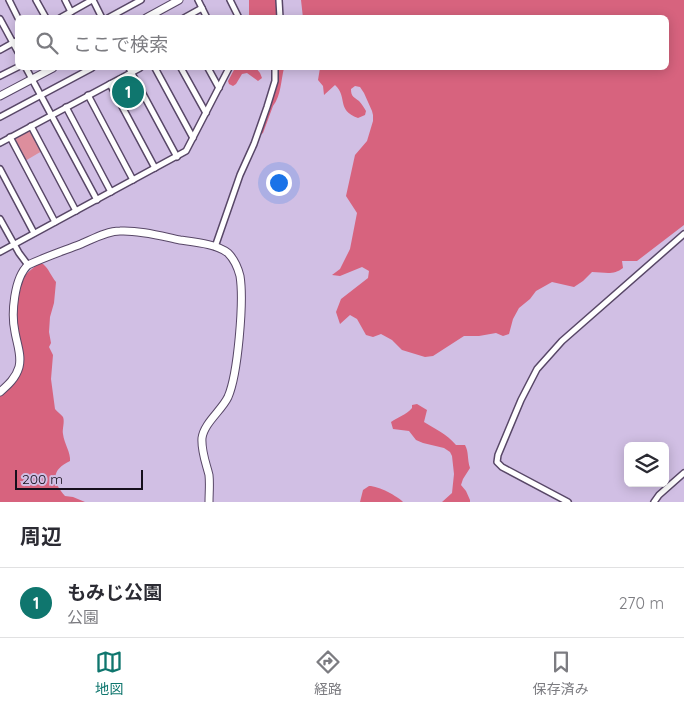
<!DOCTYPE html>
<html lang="ja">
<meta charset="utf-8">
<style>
:root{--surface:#fff;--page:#f7f7f7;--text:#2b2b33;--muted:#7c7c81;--line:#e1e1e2;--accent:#0f766e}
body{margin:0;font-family:Quicksand,"Noto Sans JP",sans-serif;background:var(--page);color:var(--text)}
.controls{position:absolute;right:15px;bottom:15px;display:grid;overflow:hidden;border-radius:8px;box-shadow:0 2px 12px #0003}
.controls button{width:45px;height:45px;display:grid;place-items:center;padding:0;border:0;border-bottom:1px solid var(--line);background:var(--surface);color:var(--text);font:25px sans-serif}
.scale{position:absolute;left:15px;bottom:12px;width:128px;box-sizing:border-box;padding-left:5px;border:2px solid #160f1c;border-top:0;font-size:14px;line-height:18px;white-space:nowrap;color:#160f1c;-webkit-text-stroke:4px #d1bfe4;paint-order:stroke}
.you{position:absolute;left:278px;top:182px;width:18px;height:18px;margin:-12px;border:4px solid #fff;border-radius:50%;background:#1a73e8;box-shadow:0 0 0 8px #1a73e833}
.badge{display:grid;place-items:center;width:32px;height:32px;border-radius:50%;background:var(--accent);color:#fff;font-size:16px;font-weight:700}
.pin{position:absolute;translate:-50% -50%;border:2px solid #fff;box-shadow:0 1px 5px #0006}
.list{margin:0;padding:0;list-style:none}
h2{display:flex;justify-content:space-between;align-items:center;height:65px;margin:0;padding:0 20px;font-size:21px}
h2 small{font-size:16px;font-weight:400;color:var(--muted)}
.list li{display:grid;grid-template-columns:32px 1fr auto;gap:15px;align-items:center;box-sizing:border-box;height:70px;padding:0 20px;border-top:1px solid var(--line)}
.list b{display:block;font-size:19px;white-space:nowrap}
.list p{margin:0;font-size:16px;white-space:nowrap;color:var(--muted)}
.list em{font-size:16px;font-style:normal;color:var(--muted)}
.icon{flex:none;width:28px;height:28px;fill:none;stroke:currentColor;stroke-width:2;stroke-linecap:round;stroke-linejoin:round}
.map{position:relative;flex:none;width:684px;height:502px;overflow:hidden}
.search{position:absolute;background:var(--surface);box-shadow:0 2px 12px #0003;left:15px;right:15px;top:15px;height:55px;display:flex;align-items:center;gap:12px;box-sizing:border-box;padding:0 18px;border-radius:8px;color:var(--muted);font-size:19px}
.sheet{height:135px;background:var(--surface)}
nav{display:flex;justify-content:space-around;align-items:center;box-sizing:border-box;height:70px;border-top:1px solid var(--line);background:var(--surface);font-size:14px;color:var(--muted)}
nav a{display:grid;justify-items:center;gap:2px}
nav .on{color:var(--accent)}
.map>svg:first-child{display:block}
.green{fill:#dd8e9d}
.forest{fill:#d7637e}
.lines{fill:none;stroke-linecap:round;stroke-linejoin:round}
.street-casing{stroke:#584767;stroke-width:8}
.secondary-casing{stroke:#584767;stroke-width:9}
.street{stroke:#fff;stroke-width:5}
.secondary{stroke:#fff;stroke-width:7}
</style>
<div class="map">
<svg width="684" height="502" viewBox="0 0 684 502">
<rect width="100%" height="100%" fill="#d1bfe4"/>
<g class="green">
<polygon points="129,76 131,76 142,97 124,107 113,86 114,84"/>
<polygon points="30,129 42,151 25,161 13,138"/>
</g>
<g class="forest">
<polygon points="249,0 280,0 275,18 249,17"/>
<path d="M301 0H684V225L637 261H622L623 268C613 276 604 272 592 272L583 281 574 287 552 282 536 291 530 299 519 308 513 319 509 334 503 336 496 333 479 336H464L433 356 425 357 402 350 392 340 381 334 373 337 366 335 357 319 350 315 340 324 336 312 341 299 368 278 369 271 362 267 340 276 332 275 340 269 350 249 357 213 346 196 355 155 367 141 373 121V115L372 111 364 93 360 87 355 86 351 89C351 97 354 97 359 101 362 104 364 108 366 111L365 115 358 118C336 110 348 97 335 85L324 95 323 86 318 80 320 68H666V18H303Z"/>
<polygon points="235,68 256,68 260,73 262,78 258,81 247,73 242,74 236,84 233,86 229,84 228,81"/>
<path d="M279 68H284C281 80 281 96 273 106L263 133 259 136 277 81Z"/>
<path d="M39 263 43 264C49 269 51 276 56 282L54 303 50 317 49 332 51 343 49 347 53 355 51 379 55 409C57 412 61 414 63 417 65 422 62 429 63 434 64 443 71 453 70 461 51 470 52 481 65 496L73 497 85 502H0V396L18 376 16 324 18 299 22 282 26 274Z"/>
<path d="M417 404 427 410 424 422C435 429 447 434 456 445H465C469 452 467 459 470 468L463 479 461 485 466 491 470 500V502H442L452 493 454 474 452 456 450 452 444 448 423 443 416 440 409 431 393 429 391 422C398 417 406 415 412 408V405Z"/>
<path d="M369 486C379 486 397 496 403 502H360L363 490Z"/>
</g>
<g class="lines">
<g class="street-casing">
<g id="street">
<polyline points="9,0 18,18"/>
<polyline points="36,0 46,18"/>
<polyline points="65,0 71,12"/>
<polyline points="93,0 102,18"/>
<polyline points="198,0 207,18"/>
<polyline points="230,0 239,18"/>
<polyline points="279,0 280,18"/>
<polyline points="60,18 92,0"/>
<polyline points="108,18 141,0"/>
<polyline points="184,18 202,8"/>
<polyline points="0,19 18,52"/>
<polyline points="0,50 18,40"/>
<polyline points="26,68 97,200"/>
<polyline points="129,68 177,157"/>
<polyline points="155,68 193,138"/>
<polyline points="181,68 206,113"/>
<polyline points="208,68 219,88"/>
<polyline points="0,76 18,67"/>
<polyline points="110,84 155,168"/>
<polyline points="88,95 133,180"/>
<polyline points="66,107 111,192"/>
<polyline points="0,117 92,68"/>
<polyline points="31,126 76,211"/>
<polyline points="10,137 55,222"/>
<polyline points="0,143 140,68"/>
<polyline points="0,169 34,233"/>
<polyline points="0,219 19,253 28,265"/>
<polyline points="215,247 240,175 254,144 267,107 275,81 275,68"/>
<polyline points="0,252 186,151 229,68"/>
<polyline points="568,502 502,467 497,462 498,455 521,400 537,369 562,341 684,234"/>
<polyline points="654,502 659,495 684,473"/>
</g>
</g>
<g class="secondary-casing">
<g id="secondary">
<polyline points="146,18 179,0"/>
<polyline points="0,96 53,68"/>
<path d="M0 392C8 385 16 378 19 367 22 356 17 344 15 332 11 314 14 278 28 265 45 257 63 251 81 244 93 239 107 231 120 231 140 230 161 236 180 240 194 242 217 244 228 253 234 259 238 268 240 276 244 301 238 374 228 397 222 410 204 423 202 438 201 451 206 463 209 475 210 484 209 493 209 502"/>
</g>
</g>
<use href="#street" class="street"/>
<use href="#secondary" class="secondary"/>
</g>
</svg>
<div class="controls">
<button><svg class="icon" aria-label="layers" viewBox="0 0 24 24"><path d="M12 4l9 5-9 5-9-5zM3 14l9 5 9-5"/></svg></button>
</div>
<div class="scale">200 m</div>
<div class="you"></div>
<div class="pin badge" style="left:128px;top:92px">1</div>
<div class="search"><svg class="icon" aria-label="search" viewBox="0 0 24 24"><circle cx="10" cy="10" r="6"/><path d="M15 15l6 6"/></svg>ここで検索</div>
</div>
<section class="sheet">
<h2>周辺<small></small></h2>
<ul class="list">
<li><span class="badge">1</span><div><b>もみじ公園</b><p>公園</p></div><em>270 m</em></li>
</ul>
</section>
<nav>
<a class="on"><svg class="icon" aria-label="map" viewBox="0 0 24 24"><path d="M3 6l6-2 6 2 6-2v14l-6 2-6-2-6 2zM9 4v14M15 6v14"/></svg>地図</a>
<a><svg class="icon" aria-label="directions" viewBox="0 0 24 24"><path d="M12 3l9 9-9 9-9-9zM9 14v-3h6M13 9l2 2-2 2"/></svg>経路</a>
<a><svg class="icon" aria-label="saved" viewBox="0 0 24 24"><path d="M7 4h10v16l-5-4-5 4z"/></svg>保存済み</a>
</nav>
